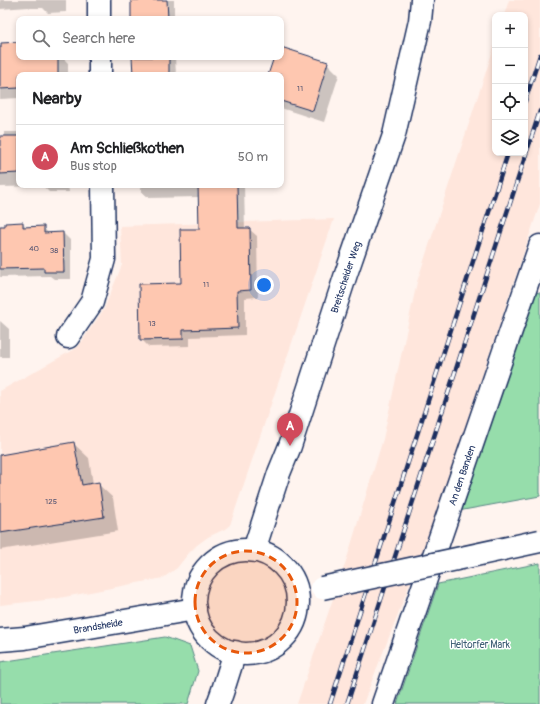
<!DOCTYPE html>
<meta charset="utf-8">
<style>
:root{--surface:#fff;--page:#f2f2f2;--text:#202124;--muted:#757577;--line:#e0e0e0;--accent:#d1495b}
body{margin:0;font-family:Pangolin,sans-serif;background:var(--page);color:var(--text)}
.controls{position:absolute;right:12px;top:12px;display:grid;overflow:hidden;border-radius:8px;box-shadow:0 2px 6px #0003}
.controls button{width:36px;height:36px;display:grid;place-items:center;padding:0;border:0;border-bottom:1px solid var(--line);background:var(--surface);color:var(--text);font:20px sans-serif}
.you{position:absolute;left:264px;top:285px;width:14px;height:14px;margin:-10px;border:3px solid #fff;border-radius:50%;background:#1a73e8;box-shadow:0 0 0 6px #1a73e833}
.badge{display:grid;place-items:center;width:26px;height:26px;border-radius:50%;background:var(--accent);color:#fff;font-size:13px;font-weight:700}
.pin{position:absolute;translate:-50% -33px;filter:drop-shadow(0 1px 2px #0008)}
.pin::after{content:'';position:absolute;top:21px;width:14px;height:12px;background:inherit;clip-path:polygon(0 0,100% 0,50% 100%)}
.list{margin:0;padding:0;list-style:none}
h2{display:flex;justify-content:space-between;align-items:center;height:52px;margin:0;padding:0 16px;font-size:17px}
h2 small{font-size:13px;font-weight:400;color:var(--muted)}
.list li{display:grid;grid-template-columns:26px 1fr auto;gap:12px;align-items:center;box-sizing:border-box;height:64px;padding:0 16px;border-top:1px solid var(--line)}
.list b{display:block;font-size:15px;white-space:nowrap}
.list p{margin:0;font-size:13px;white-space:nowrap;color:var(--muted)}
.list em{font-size:13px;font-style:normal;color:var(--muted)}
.icon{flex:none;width:22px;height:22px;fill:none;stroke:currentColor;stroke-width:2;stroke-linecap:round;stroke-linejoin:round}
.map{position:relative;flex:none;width:540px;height:704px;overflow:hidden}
.search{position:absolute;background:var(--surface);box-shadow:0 2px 6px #0003;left:16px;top:16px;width:268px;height:44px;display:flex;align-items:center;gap:10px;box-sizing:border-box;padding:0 14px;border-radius:8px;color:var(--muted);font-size:15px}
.panel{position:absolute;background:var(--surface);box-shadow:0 2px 6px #0003;left:16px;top:72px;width:268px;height:116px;border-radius:8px}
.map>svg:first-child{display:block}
.built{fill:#ffe6dc}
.green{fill:#96ddab;stroke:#588684}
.shadow{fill:#0003}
.building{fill:#fec7b0;stroke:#1b2f5e}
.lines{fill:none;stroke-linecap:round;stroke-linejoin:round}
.minor-casing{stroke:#1b2f5e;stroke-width:25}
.tertiary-casing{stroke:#1b2f5e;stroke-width:25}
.secondary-casing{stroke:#1b2f5e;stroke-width:25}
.minor{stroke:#fff;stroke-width:22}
.tertiary{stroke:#fff;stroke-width:22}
.secondary{stroke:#fff;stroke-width:22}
.rail-casing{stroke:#1b2f5e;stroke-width:4.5}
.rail{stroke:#fff;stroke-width:3;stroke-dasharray:9;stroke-linecap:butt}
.secondary-bridge-casing{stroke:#1b2f5e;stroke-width:25;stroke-linecap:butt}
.secondary-bridge{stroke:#fff;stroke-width:22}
.marked{fill:#e8590c;fill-opacity:0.2;stroke:#e8590c;stroke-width:3;stroke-dasharray:8 5;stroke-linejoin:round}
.labels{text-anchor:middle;stroke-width:3;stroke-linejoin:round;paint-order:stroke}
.number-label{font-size:8px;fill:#545572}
.street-label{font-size:10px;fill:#1b2f5e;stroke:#fff}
.park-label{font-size:10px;fill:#3a5a71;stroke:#fff}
</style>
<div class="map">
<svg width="540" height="704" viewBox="0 0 540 704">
<rect width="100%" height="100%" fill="#fff4ef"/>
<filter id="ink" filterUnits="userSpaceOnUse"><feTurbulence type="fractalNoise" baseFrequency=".025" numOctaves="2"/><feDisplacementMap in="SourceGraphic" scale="8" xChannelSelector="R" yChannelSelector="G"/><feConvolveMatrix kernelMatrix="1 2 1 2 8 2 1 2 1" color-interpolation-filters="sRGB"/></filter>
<g filter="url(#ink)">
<g class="built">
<polygon points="509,0 540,0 540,204 429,534 363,704 297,704 348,555 383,439 417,282 495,44 495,153 525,153 525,15 504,15"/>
<polygon points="334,219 230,525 225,529 208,537 197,545 188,554 177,568 163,578 54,599 0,605 0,391 78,347 104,309 122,265 120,226"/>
</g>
<g class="green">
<polygon points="534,292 540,293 540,496 458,511"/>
<polygon points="540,563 540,704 397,704 438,584"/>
<polygon points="165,637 190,646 198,671 188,704 0,704 0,662"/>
</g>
<g class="shadow">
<polygon points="0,0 66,0 66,12 48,13 43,8 30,8 29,7 0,9"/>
<rect x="132" y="0" width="42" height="19"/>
<polygon points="19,44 19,57 62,57 68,63 68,75 19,75 19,98 0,99 0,48"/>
<polygon points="281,49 327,63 339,75 324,122 281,108 281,75 269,75 275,57 281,57"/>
<polygon points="133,57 175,57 176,75 134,75"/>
<polygon points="4,132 19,132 19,185 68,185 69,192 49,192 43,186 0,187 0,137 4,137"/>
<polygon points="141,185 244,185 245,229 249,229 257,236 258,297 245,298 245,335 190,337 190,346 149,347 141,339 182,284 200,230 200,197 149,198 141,191"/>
<polygon points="23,223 27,228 43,227 49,234 63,233 71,241 71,279 54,279 50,276 0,277 0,227"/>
<polygon points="0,321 9,329 9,357 0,357"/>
<polygon points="74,444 89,458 93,484 98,484 113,498 118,531 0,550 0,456"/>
</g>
<g class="building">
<polygon points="131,0 167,0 168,19 131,19"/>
<polygon points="19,42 19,57 58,57 58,75 19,75 19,88 0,89 0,47 1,47 1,43"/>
<polygon points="281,47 328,62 313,111 281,101 281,75 268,75 274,57 281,57"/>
<polygon points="132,57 169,57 169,75 133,75"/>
<polygon points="0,136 19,136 19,173 0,174"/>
<polygon points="198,185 237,185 238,228 250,228 251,290 237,291 238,328 183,330 183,339 140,340 139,284 181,283 180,229 199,229"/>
<polygon points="23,222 23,227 44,226 44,233 63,232 64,272 44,272 44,268 0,269 0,226 5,226 5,223"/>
<polygon points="74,442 82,485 99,482 104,517 0,533 0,455"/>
</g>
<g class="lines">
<g class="minor-casing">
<g id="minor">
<polyline points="99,0 99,19"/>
<polyline points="100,57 100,75"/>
<polyline points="68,337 92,302 104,259 103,185"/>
<path id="s1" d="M383 704 540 246"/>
</g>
</g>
<g class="tertiary-casing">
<g id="tertiary">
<path id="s2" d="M254 550 279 473 290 446 346 274 394 135 420 21 422 0"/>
<polyline points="218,704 222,693 235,652"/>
</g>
</g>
<g class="secondary-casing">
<g id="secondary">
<circle cx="246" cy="602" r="52"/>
<path id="s3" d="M0 640 25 638 195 609"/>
</g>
</g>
<use href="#minor" class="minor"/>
<use href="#tertiary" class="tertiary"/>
<use href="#secondary" class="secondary"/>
<g class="rail-casing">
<g id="rail">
<polyline points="525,101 540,55"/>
<polyline points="330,704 508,153"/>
<polyline points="347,704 540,111"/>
</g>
</g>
<use href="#rail" class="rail"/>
<g class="secondary-bridge-casing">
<polyline id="secondary-bridge" points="322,588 540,541"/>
</g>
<use href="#secondary-bridge" class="secondary-bridge"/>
</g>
</g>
<path class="marked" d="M195 602a51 51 0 1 1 102 0a51 51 0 1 1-102 0Z"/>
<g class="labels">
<g class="number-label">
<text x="300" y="91">11</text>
<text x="34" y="251">40</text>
<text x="54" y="253">38</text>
<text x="206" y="287">11</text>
<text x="152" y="326">13</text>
<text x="51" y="504">125</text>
</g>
<g class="street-label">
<text dy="4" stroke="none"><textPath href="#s2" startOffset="288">Breitscheider Weg</textPath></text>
<text dy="4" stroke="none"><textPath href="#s1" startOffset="242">An den Banden</textPath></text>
<text dy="4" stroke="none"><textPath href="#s3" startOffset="99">Brandsheide</textPath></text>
</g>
<g class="park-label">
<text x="480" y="648">Heltorfer Mark</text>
</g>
</g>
</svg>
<div class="controls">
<button>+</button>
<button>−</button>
<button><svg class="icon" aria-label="locate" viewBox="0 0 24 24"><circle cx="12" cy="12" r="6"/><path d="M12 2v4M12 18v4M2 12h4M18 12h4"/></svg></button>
<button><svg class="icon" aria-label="layers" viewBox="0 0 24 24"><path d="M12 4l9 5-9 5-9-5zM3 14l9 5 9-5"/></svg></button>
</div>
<div class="you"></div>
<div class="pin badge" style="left:290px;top:446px">A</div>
<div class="search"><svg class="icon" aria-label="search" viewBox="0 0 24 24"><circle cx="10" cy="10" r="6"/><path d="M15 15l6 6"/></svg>Search here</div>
<section class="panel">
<h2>Nearby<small></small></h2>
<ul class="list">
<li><span class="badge">A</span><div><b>Am Schließkothen</b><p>Bus stop</p></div><em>50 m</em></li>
</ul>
</section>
</div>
